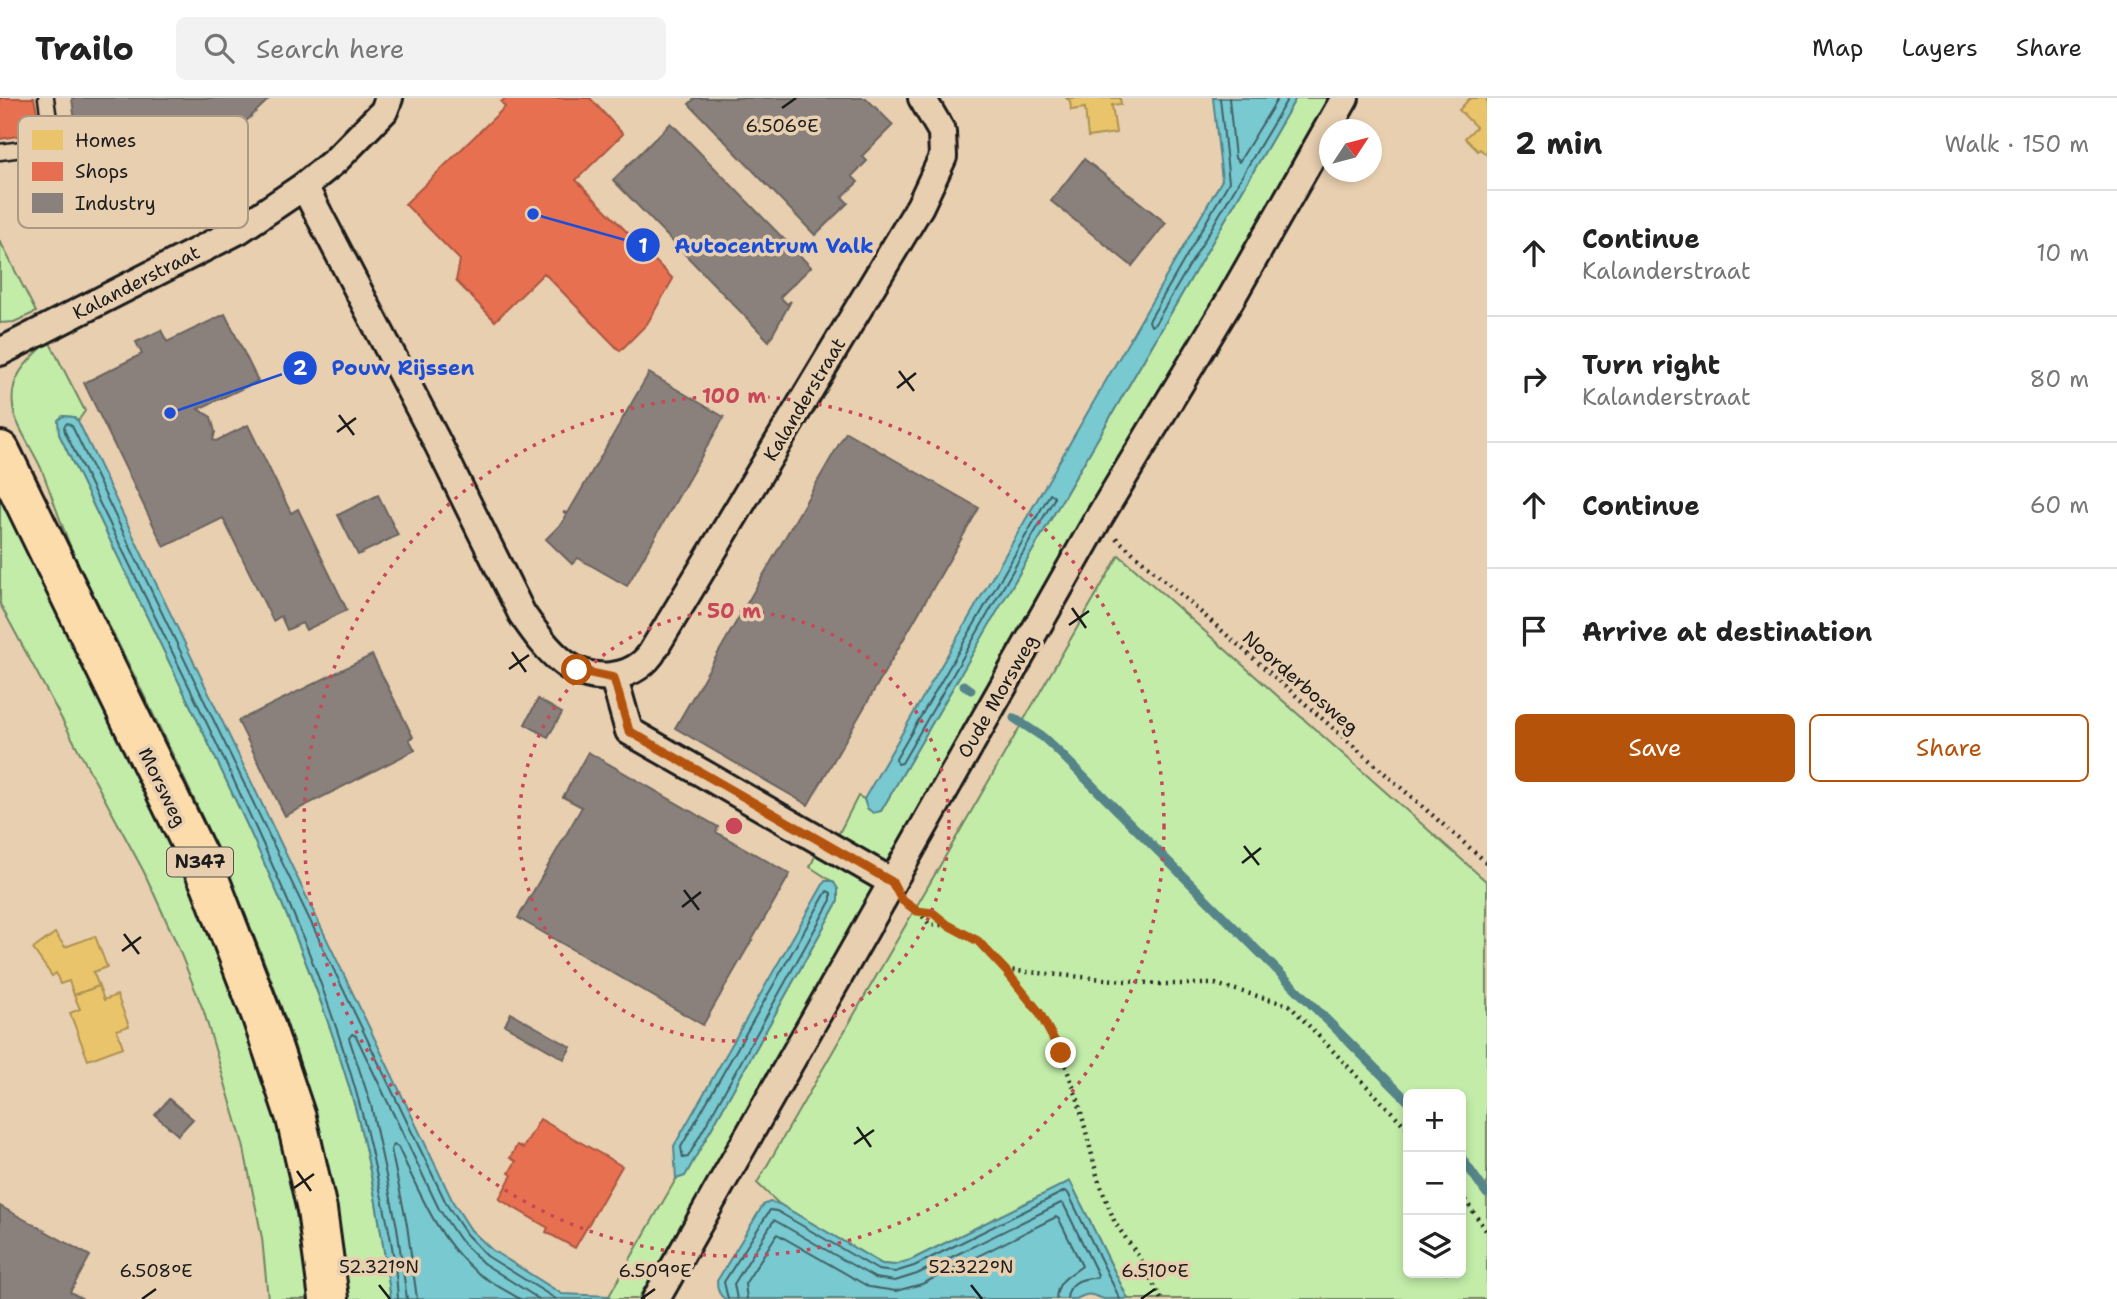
<!DOCTYPE html>
<meta charset="utf-8">
<style>
:root{--surface:#fff;--page:#f2f2f2;--text:#222;--muted:#767676;--line:#e0e0e0;--accent:#b45309}
body{margin:0;font-family:"Shantell Sans",sans-serif;background:var(--page);color:var(--text)}
.controls{position:absolute;right:21px;bottom:21px;display:grid;overflow:hidden;border-radius:10px;box-shadow:0 4px 10px #0003}
.controls button{width:63px;height:63px;display:grid;place-items:center;padding:0;border:0;border-bottom:2px solid var(--line);background:var(--surface);color:var(--text);font:35px sans-serif}
.compass{position:absolute;left:1319px;top:21px;width:63px;height:63px;border-radius:50%;background:var(--surface);box-shadow:0 4px 10px #0003;rotate:54deg}
.stop{position:absolute;width:21px;height:21px;margin:-16px;border:5px solid #b45309;border-radius:50%;background:#fff}
.stop.end{background:#b45309;border-color:#fff;box-shadow:0 2px 7px #0008}
.list{margin:0;padding:0;list-style:none}
h2{display:flex;justify-content:space-between;align-items:center;height:91px;margin:0;padding:0 28px;font-size:30px}
h2 small{font-size:23px;font-weight:400;color:var(--muted)}
.list li{display:grid;grid-template-columns:46px 1fr auto;gap:21px;align-items:center;box-sizing:border-box;height:126px;padding:0 28px;border-top:2px solid var(--line)}
.list b{display:block;font-size:26px;white-space:nowrap}
.list p{margin:0;font-size:23px;white-space:nowrap;color:var(--muted)}
.list em{font-size:23px;font-style:normal;color:var(--muted)}
.actions{display:flex;gap:14px;padding:21px 28px}
.actions a{flex:1;padding:16px 0;border:2px solid var(--accent);border-radius:10px;text-align:center;font-size:24px;color:var(--accent)}
.actions .main{background:var(--accent);color:#fff}
.icon{flex:none;width:38px;height:38px;fill:none;stroke:currentColor;stroke-width:2;stroke-linecap:round;stroke-linejoin:round}
.map{position:relative;flex:none;width:1487px;height:1201px;overflow:hidden}
header{display:flex;align-items:center;gap:42px;box-sizing:border-box;height:98px;padding:0 35px;background:var(--surface);border-bottom:2px solid var(--line)}
header strong{font-size:33px}
nav{display:flex;gap:38px;margin-inline-start:auto;font-size:24px}
.search{width:490px;height:63px;background:var(--page);display:flex;align-items:center;gap:18px;box-sizing:border-box;padding:0 24px;border-radius:10px;color:var(--muted);font-size:26px}
main{display:flex}
aside{flex:1;background:var(--surface)}
.map>svg:first-child{display:block}
.green{fill:#c2eca8;stroke:#6f8462;stroke-width:2;fill-rule:evenodd}
.water{fill:#79c9d1;stroke:#548489;stroke-width:2}
.homes{fill:#e9c46a;stroke:#ac9253;stroke-width:2}
.shops{fill:#e76f51;stroke:#aa5641;stroke-width:2}
.industry{fill:#8a817c;stroke:#69635f;stroke-width:2}
.lines{fill:none;stroke-linecap:round;stroke-linejoin:round}
.shore{stroke:#416164;stroke-width:2}
.stream{stroke:#548489;stroke-width:9}
.service-casing{stroke:#1c1c1c;stroke-width:19}
.minor-casing{stroke:#1c1c1c;stroke-width:32}
.primary-casing{stroke:#1c1c1c;stroke-width:44}
.path{stroke:#1c1c1c;stroke-width:4.5;stroke-dasharray:2 5;stroke-linecap:butt}
.service{stroke:#e8cfb0;stroke-width:14}
.minor{stroke:#e8cfb0;stroke-width:26}
.primary{stroke:#fddcac;stroke-width:38}
.route{stroke:#b45309;stroke-width:9}
.ticks{fill:none;stroke:#1c1c1c;stroke-width:2.5}
.ring{fill:none;stroke:#c84758;stroke-width:3.5;stroke-dasharray:3.5 7}
.labels{text-anchor:middle;stroke-width:7;stroke-linejoin:round;paint-order:stroke}
.shield{fill:#e8cfb0;stroke:#595248;stroke-width:2}
.shield-label{font-size:18px;font-weight:bold;fill:#1c1c1c}
.street-label{font-size:19px;fill:#1c1c1c;stroke:#e8cfb0}
.key{fill:#e8cfb0;stroke:#ab9984;stroke-width:2}
.key-label{font-size:19px;fill:#1c1c1c}
.ticks-label{font-size:18px;text-anchor:middle;fill:#1c1c1c;stroke:#e8cfb0;stroke-width:7;stroke-linejoin:round;paint-order:stroke}
.centre{fill:#c84758;stroke:#e8cfb0;stroke-width:3.5}
.ring-label{font-size:21px;text-anchor:middle;font-weight:bold;fill:#c84758;stroke:#e8cfb0;stroke-width:7;stroke-linejoin:round;paint-order:stroke}
.leader{fill:none;stroke:#1d4ed8;stroke-width:2.5}
.callout-dot{fill:#1d4ed8;stroke:#e8cfb0;stroke-width:2.5}
.mark-label{font-size:21px;text-anchor:middle;font-weight:bold;fill:#fff}
.callout-label{font-size:21px;text-anchor:middle;font-weight:bold;fill:#1d4ed8;stroke:#e8cfb0;stroke-width:7;stroke-linejoin:round;paint-order:stroke}
</style>
<header>
<strong>Trailo</strong>
<div class="search"><svg class="icon" aria-label="search" viewBox="0 0 24 24"><circle cx="10" cy="10" r="6"/><path d="M15 15l6 6"/></svg>Search here</div>
<nav><a>Map</a><a>Layers</a><a>Share</a></nav>
</header>
<main>
<div class="map">
<svg width="1487" height="1201" viewBox="0 0 1487 1201">
<rect width="100%" height="100%" fill="#e8cfb0"/>
<filter id="ink" filterUnits="userSpaceOnUse"><feTurbulence type="fractalNoise" baseFrequency=".0143" numOctaves="2"/><feDisplacementMap in="SourceGraphic" scale="14" xChannelSelector="R" yChannelSelector="G"/><feConvolveMatrix kernelMatrix="1 2 1 2 8 2 1 2 1" color-interpolation-filters="sRGB"/></filter>
<g filter="url(#ink)">
<g class="green">
<polygon points="1296,0 1332,0 891,766 876,768 835,743 858,698 864,701 867,710 873,714 881,713"/>
<polygon points="0,143 36,214 14,224 0,225"/>
<path d="M49 243 85 313 78 323 73 319 63 318 59 322V336C103 428 148 521 193 613 255 741 316 871 355 1009 372 1071 382 1137 391 1201H349C329 976 228 768 130 569 110 528 87 487 69 445 59 420 51 395 41 370 33 352 15 327 13 308 9 277 29 262 49 243Z"/>
<polygon points="0,389 142,663 276,990 319,1201 268,1201 262,1140 243,1046 204,914 176,844 144,774 0,506"/>
<path d="M1119 457 1487 784V1201H1128L1070 1083 911 1162 894 1167 882 1166 779 1106 757 1085ZM1408 996H1461V1175H1408Z"/>
<polygon points="818,752 871,781 877,791 638,1201 610,1201 609,1198 676,1081 685,1078 838,803 833,784 810,769"/>
</g>
<g class="water">
<polygon points="1213,0 1296,0 881,713 873,715 867,710 864,701 1222,82"/>
<path d="M63 318 73 319 78 323 453 1104 471 1132 492 1152 562 1196 609 1198 610 1201H391C382 1137 372 1071 355 1009 316 871 255 741 193 613 148 521 103 428 59 336L58 322Z"/>
<polygon points="825,783 833,783 838,791 838,803 685,1078 676,1081 674,1048"/>
<path d="M1070 1083 1128 1201C1121 1201 1111 1201 1104 1201 1090 1197 1092 1193 1076 1201H725C718 1197 717 1190 717 1183L763 1107 770 1104 779 1106 882 1166 894 1167 911 1162Z"/>
</g>
<g class="homes">
<polygon points="1120,0 1121,6 1112,7 1116,35 1088,39 1085,10 1071,12 1070,3 1066,0"/>
<polygon points="1470,0 1487,0 1487,57 1480,51 1478,53 1465,40 1476,29 1459,12"/>
<polygon points="55,835 65,849 95,838 107,869 93,874 99,888 74,897 69,883 60,886 56,875 52,878 33,851"/>
<polygon points="99,888 104,902 117,897 129,928 117,932 123,949 88,962 70,915 80,911 74,897"/>
</g>
<g class="shops">
<polygon points="0,0 34,0 41,34 0,41"/>
<polygon points="506,0 590,0 623,36 576,82 673,181 647,226 620,253 544,175 495,223 456,183 460,162 405,106 505,9 501,4"/>
<polygon points="540,1021 622,1068 575,1150 546,1134 548,1130 499,1101 512,1077 509,1075 516,1063 510,1060 517,1047 523,1050"/>
</g>
<g class="industry">
<polygon points="72,0 270,0 240,29 243,31 217,79 169,102 116,93 79,55"/>
<polygon points="695,0 866,0 893,27 862,58 867,63 852,78 858,84 842,99 848,105 815,137 689,6"/>
<polygon points="671,25 811,169 780,199 787,206 791,203 769,243 613,82"/>
<polygon points="1084,61 1166,125 1132,168 1051,103"/>
<polygon points="225,216 258,283 198,311 211,319 215,334 213,342 216,343 248,327 291,415 298,411 347,512 306,532 302,525 287,532 281,518 273,523 223,420 164,449 84,285 142,256 136,244 161,232 167,244"/>
<polygon points="649,275 724,319 627,488 578,460 572,466 546,441 562,425 567,416 563,414 568,415"/>
<polygon points="846,334 979,410 808,707 675,630"/>
<polygon points="378,397 398,437 358,457 338,417"/>
<polygon points="372,557 413,639 409,641 415,652 285,718 238,623"/>
<polygon points="538,601 562,615 548,639 525,626"/>
<polygon points="588,654 718,729 716,734 790,776 703,927 518,820 582,709 563,699"/>
<polygon points="511,915 571,949 564,961 505,927"/>
<polygon points="169,1001 193,1021 178,1037 155,1017"/>
<polygon points="0,1108 90,1158 70,1194 83,1201 0,1201"/>
</g>
<g class="lines">
<g class="shore">
<polyline points="1220,0 1229,84 1149,223 1151,228 1155,226 1288,0"/>
<polyline points="1229,0 1235,60 1239,64 1278,0"/>
<polygon points="1050,396 1054,398 1054,401 902,665 897,666 896,661"/>
<polygon points="827,793 831,795 831,802 688,1059 683,1060 681,1049"/>
<path d="M398 1201C396 1157 385 1113 375 1070 341 909 271 759 200 611 155 519 110 426 65 334L64 329 67 325 72 328 447 1107 466 1136 487 1158 556 1201"/>
<polyline points="407,1201 397,1129 371,1007 349,940 352,936 356,938 439,1111 459,1141 483,1165 539,1201"/>
<path d="M417 1201 407 1127 391 1051 394 1047 398 1049C419 1093 437 1140 474 1172 487 1183 505 1192 520 1201"/>
<polyline points="728,1201 724,1184 770,1112 777,1113 878,1172 895,1174 914,1168 1065,1093 1068,1095 1120,1201"/>
<path d="M737 1201 734 1186 774 1122 875 1180 895 1183 917 1176 1061 1105 1064 1107 1098 1177 1096 1180C1081 1180 1068 1184 1067 1201"/>
<path d="M747 1201 745 1186 777 1136 869 1189 896 1193 922 1186 1056 1119 1059 1121 1082 1168C1070 1178 1057 1181 1056 1201"/>
</g>
<g class="stream">
<polyline points="964,587 971,592"/>
<polyline points="1014,620 1044,640 1060,655 1408,1003"/>
<polyline points="1461,1059 1487,1096"/>
</g>
<g class="service-casing">
<polyline id="service" points="0,54 22,51 42,60 53,50 46,0"/>
</g>
<g class="minor-casing">
<g id="minor">
<path d="M304 88 438 346 522 516C534 533 547 552 564 565 591 585 631 583 651 556L920 108 943 59 942 34 922 0"/>
<polyline points="0,254 239,132 304,88 336,62 384,13 389,0"/>
<polyline points="614,580 629,633 892,784"/>
<polyline points="656,1201 1097,423 1229,204 1345,0"/>
</g>
</g>
<g class="primary-casing">
<polyline id="primary" points="0,353 211,786 261,916 296,1020 317,1112 329,1201"/>
</g>
<g class="path">
<polyline points="1116,440 1487,765"/>
<polyline points="909,807 917,812 934,815 948,827 978,843 1006,872 1158,886 1215,886 1289,907 1408,1031"/>
<polyline points="918,813 930,827 948,827"/>
<polyline points="1007,873 1039,914 1061,955 1078,1002 1098,1081 1115,1125 1140,1160 1161,1201"/>
<polyline points="1461,1096 1487,1134"/>
</g>
<use href="#service" class="service"/>
<use href="#minor" class="minor"/>
<use href="#primary" class="primary"/>
</g>
</g>
<g class="lines" filter="url(#ink)">
<polyline class="route" points="577,572 614,580 629,633 892,784 902,802 917,813 933,815 948,827 978,843 1006,873 1039,914 1061,955"/>
</g>
<path class="ticks" d="M782 10 796 0M899 273 914 293M897 290 916 275M339 317 354 337M337 334 356 320M1072 510 1086 530M1069 527 1089 513M512 554 526 574M509 571 529 557M1244 748 1259 767M1242 765 1261 750M684 792 699 812M682 809 701 794M124 836 139 856M122 853 141 839M857 1029 871 1049M854 1046 874 1032M297 1073 311 1093M294 1090 314 1076M379 1187 390 1201M971 1187 982 1201M142 1201 156 1191M641 1201 655 1191M1141 1201 1155 1191"/>
<g class="ring">
<circle cx="734" cy="728" r="215"/>
<circle cx="734" cy="728" r="430"/>
</g>
<g class="labels">
<rect class="shield" x="167" y="749.5" width="66" height="29" rx="5"/>
<g class="shield-label">
<text x="200" y="770">N347</text>
</g>
<g class="street-label">
<text transform="translate(136 184) rotate(-27)" y="7">Kalanderstraat</text>
<text transform="translate(804 301) rotate(-59)" y="7">Kalanderstraat</text>
<text transform="translate(1301 584) rotate(41)" y="7">Noorderbosweg</text>
<text transform="translate(997 598) rotate(-60)" y="7">Oude Morsweg</text>
<text transform="translate(163 689) rotate(64)" y="7">Morsweg</text>
</g>
</g>
<rect x="18" y="18" width="230" height="112" rx="10" class="key"/>
<rect x="32" y="32" width="31" height="20" fill="#e9c46a"/>
<rect x="32" y="64" width="31" height="19" fill="#e76f51"/>
<rect x="32" y="95" width="31" height="20" fill="#8a817c"/>
<g class="key-label">
<text x="75" y="49">Homes</text>
<text x="75" y="80">Shops</text>
<text x="75" y="112">Industry</text>
</g>
<g class="ticks-label">
<text x="782" y="34">6.506°E</text>
<text x="379" y="1175">52.321°N</text>
<text x="971" y="1175">52.322°N</text>
<text x="156" y="1179">6.508°E</text>
<text x="655" y="1179">6.509°E</text>
<text x="1155" y="1179">6.510°E</text>
</g>
<circle cx="734" cy="728" r="10" class="centre"/>
<g class="ring-label">
<text x="734" y="305">100 m</text>
<text x="734" y="520">50 m</text>
</g>
<path class="leader" d="M533 116L643 147M170 315L300 270"/>
<g class="callout-dot">
<circle cx="533" cy="116" r="7"/>
<circle cx="170" cy="315" r="7"/>
<circle cx="643" cy="147" r="18"/>
<circle cx="300" cy="270" r="18"/>
</g>
<g class="mark-label">
<text x="643" y="155">1</text>
<text x="300" y="277">2</text>
</g>
<g class="callout-label">
<text x="774" y="155">Autocentrum Valk</text>
<text x="403" y="277">Pouw Rijssen</text>
</g>
</svg>
<div class="controls">
<button>+</button>
<button>−</button>
<button><svg class="icon" aria-label="layers" viewBox="0 0 24 24"><path d="M12 4l9 5-9 5-9-5zM3 14l9 5 9-5"/></svg></button>
</div>
<svg class="compass" viewBox="-18 -18 36 36"><path d="M0-13l5 13h-10z" fill="#e53935"/><path d="M0 13l5-13h-10z" fill="#767676"/></svg>
<div class="stop" style="left:577px;top:572px"></div>
<div class="stop end" style="left:1061px;top:955px"></div>
</div>
<aside>
<h2>2 min<small>Walk · 150 m</small></h2>
<ul class="list">
<li><svg class="icon" aria-label="ahead" viewBox="0 0 24 24"><path d="M12 20V5M6 11l6-6 6 6"/></svg><div><b>Continue</b><p>Kalanderstraat</p></div><em>10 m</em></li>
<li><svg class="icon" aria-label="right" viewBox="0 0 24 24"><path d="M7 20v-9h11M14 6l5 5-5 5"/></svg><div><b>Turn right</b><p>Kalanderstraat</p></div><em>80 m</em></li>
<li><svg class="icon" aria-label="ahead" viewBox="0 0 24 24"><path d="M12 20V5M6 11l6-6 6 6"/></svg><div><b>Continue</b></div><em>60 m</em></li>
<li><svg class="icon" aria-label="arrive" viewBox="0 0 24 24"><path d="M6 21V4h12l-3 4 3 4H6"/></svg><div><b>Arrive at destination</b></div></li>
</ul>
<div class="actions"><a class="main">Save</a><a>Share</a></div>
</aside>
</main>
